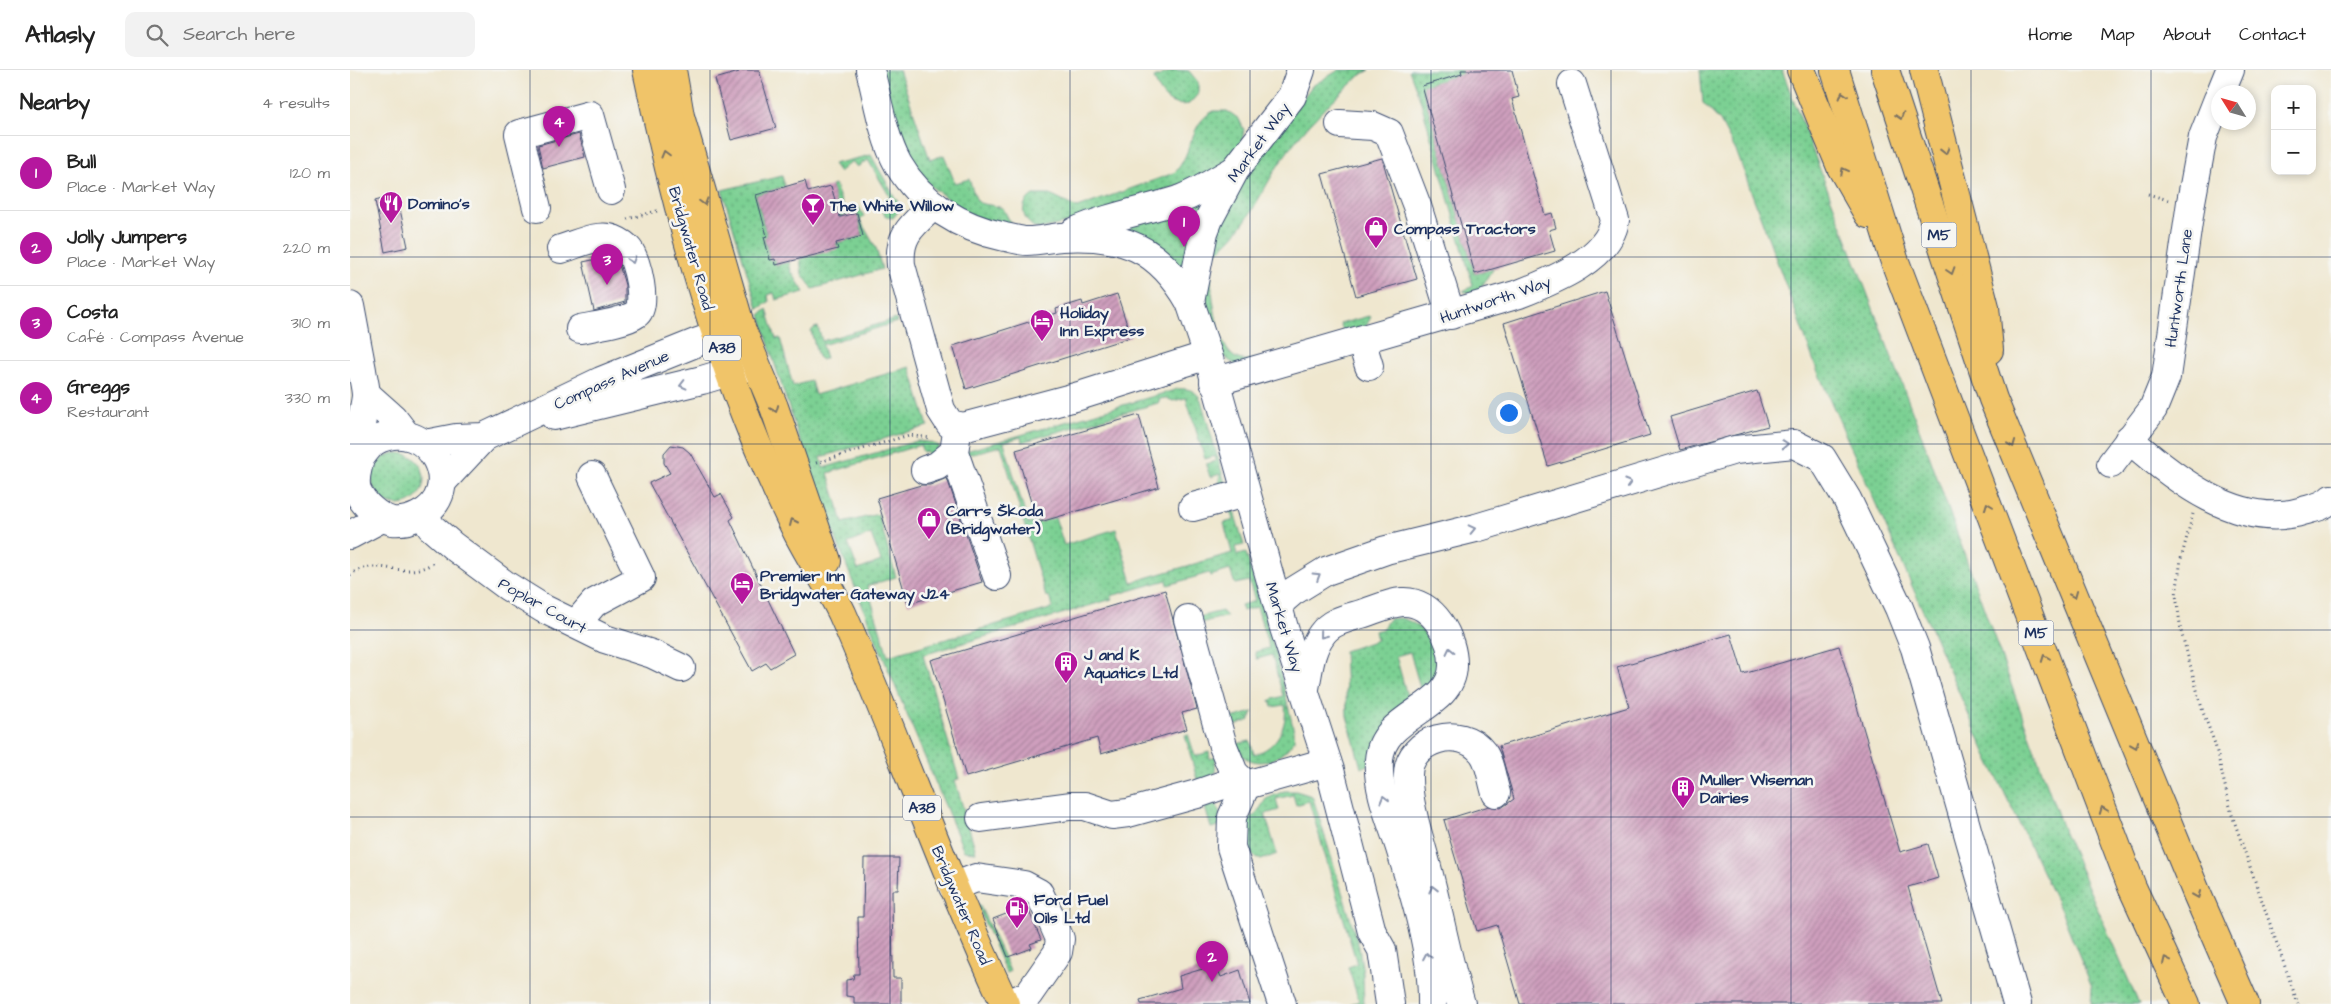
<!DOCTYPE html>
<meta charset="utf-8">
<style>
:root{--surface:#fff;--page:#f2f2f2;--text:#222;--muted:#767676;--line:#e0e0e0;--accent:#b5179e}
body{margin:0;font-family:"Architects Daughter",sans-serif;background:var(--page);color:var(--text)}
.controls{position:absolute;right:15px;top:15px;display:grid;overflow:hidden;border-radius:10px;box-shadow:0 2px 8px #0003}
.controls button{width:45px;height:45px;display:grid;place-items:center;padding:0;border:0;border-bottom:1px solid var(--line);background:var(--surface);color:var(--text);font:25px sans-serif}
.compass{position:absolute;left:1861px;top:15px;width:45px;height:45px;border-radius:50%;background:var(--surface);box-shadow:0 2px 8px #0003;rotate:307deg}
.you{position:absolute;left:1158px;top:342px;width:18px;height:18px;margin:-12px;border:4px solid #fff;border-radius:50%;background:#1a73e8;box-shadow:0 0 0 8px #1a73e833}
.badge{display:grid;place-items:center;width:32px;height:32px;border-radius:50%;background:var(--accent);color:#fff;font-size:16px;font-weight:700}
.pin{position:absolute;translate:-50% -41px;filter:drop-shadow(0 1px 2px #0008)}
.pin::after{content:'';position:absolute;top:26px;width:18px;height:15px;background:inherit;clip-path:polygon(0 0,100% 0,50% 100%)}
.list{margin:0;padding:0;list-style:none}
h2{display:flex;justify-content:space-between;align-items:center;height:65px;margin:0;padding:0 20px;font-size:21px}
h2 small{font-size:16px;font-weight:400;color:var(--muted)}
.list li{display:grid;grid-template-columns:32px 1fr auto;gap:15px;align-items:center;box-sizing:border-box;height:75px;padding:0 20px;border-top:1px solid var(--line)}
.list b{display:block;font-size:19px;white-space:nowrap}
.list p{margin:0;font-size:16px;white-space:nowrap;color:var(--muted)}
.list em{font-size:16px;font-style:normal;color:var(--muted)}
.icon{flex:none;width:28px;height:28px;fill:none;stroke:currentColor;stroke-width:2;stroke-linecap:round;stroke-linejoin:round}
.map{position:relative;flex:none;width:1981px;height:934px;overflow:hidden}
header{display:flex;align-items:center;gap:30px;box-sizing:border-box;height:70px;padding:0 25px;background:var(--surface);border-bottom:1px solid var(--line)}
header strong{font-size:24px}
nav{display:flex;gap:28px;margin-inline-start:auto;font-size:18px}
.search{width:350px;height:45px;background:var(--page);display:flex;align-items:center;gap:12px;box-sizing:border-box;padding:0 18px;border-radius:10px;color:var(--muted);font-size:19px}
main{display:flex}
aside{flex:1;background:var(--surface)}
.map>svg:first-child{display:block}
.green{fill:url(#green-dots);stroke:#4b8078;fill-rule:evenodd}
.building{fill:url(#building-hatch)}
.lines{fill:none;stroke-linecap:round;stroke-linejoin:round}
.minor-casing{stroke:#3b4b6f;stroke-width:30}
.major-casing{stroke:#3b4b6f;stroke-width:30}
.highway-casing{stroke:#3b4b6f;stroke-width:30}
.path{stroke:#3b4b6f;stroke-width:3;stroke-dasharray:1 4;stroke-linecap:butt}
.minor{stroke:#fff;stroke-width:28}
.major{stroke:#f0c469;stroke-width:28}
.highway{stroke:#f0c469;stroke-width:28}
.oneway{stroke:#7b7263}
.oneway2{stroke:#8d97ae}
.grid{fill:none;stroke:#1b2f5e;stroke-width:1;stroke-opacity:0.55}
.labels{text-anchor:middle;stroke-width:5;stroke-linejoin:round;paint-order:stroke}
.shield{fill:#f6f6f2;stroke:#5d6b8a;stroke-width:1}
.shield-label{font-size:15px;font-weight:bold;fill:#1b2f5e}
.street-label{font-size:16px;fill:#1b2f5e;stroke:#f6f6f2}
.poi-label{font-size:16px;font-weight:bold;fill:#1b2f5e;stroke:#f6f6f2;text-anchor:start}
</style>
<header>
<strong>Atlasly</strong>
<div class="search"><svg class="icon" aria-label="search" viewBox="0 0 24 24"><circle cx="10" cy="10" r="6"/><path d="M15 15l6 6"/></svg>Search here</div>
<nav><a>Home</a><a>Map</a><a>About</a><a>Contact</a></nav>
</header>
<main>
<aside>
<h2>Nearby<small>4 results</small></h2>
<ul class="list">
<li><span class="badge">1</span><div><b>Bull</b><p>Place · Market Way</p></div><em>120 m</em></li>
<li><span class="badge">2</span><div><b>Jolly Jumpers</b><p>Place · Market Way</p></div><em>220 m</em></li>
<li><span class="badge">3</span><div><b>Costa</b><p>Café · Compass Avenue</p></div><em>310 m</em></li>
<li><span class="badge">4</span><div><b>Greggs</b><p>Restaurant</p></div><em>330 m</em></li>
</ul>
</aside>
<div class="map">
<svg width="1981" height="934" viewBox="0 0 1981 934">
<defs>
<pattern id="green-dots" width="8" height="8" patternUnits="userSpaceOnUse" patternTransform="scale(1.25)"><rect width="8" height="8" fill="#7bd093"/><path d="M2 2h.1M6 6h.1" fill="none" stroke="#64a97b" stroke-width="1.8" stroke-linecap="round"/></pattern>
<pattern id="building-hatch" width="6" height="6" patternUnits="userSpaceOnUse" patternTransform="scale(1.25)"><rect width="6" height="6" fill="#cf9fbd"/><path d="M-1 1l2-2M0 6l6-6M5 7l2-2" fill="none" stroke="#a7829d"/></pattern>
</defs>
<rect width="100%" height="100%" fill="#f6f6f2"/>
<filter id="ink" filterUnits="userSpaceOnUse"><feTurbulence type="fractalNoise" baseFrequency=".02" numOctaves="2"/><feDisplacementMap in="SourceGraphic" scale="10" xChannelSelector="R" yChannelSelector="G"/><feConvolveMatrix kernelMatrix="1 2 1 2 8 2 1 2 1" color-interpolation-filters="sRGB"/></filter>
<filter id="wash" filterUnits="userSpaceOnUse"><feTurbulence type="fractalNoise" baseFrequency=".0096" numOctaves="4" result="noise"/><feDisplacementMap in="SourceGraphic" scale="20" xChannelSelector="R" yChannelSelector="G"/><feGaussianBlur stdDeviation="1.12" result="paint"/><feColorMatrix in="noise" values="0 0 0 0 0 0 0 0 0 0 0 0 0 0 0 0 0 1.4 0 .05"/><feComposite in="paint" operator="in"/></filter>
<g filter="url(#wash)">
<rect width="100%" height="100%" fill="#efe7cf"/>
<g class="green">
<path d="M531 0H549L580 90 594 85 605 113 619 109C630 141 624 130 653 138L662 156 622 147 574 111 551 72Z"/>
<path d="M824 0 839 1 848 12V24L839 34C819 38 810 25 804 8Z"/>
<path d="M989 0H1020L1011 5C982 30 955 56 933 88 910 122 896 163 861 186 859 207 865 271 882 285 888 291 896 291 904 289L906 296 886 295 874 287 869 278 853 216 854 190 858 171 876 131 950 32 962 16Z"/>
<polygon points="1059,0 1128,0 1072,16 1125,204 1144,198 1126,225 1113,221 1123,216 1071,32"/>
<polygon points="1350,0 1432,0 1579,385 1714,762 1789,934 1741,934 1742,917 1712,843 1635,682 1467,300 1387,83 1370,51 1353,33"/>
<path d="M864 41H877L882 44 889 49 894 60 892 71 869 101 741 148 688 159C673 153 667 135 683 125H700L727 138 824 103C843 85 839 52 864 41Z"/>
<polygon points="521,85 551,138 543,148 536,147 528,134 540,127 518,90 507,97 502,91 489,102 483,94"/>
<polygon points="432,106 435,117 406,125 417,166 414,168 420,190 425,189 426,195 439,192 441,201 454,222 426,230 424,223 418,225 419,232 408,239 372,120"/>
<polygon points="485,115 495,142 508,136 514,146 510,150 526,178 532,199 463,219 452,204 450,188 488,178 486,173 513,166 507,143 490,147 481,116"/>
<polygon points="861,121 837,204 770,160"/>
<path d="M417 239 426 269 430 268 443 316 461 311 465 325 560 297 578 356 471 387 473 398 567 371 578 372 590 376 579 388 577 381 573 382 570 375 478 403 493 453 528 444 546 507 517 516 538 586 703 538 699 526 696 527 651 376 616 385V381L828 319C838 318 846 320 851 330L875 413 869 417 870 404 860 407 856 394 866 391 865 386 855 389 836 328 823 331 816 328 810 329 808 333 672 372 671 367 654 372 678 454 705 447 714 475 766 459 782 512 882 483 874 453 884 450 882 444 875 439 883 438 894 475 885 477 887 485 896 483 925 580 943 657 945 669C934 687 913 700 892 686L886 674 900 671 904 684C926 679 938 656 935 635L922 637 920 630 933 626 922 585 907 589 905 582 919 578 907 537 893 541 891 535 905 531 899 511 885 514 880 500 860 506 859 503 818 515 817 510 761 526 762 529 573 585 609 709 605 710 626 782 614 781C541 605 463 429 410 245ZM521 464 531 491 508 500 498 473Z"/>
<polygon points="1019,246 1021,247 1015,258 993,261 990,254 993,253"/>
<polygon points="546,249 547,252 472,275 476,288 472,290 468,287 461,261 464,258 468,257 472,271"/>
<circle cx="48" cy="409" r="26"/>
<polygon points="872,541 877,546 847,554 852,546"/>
<path d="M1050 548C1070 553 1078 565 1084 584L1090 582V604L1021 694 1011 698 997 646 994 581 1027 570 1025 561 1032 559 1039 549ZM1060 582 1071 621 1057 626 1046 586Z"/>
<polygon points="903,642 899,651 880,657 878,649"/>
<polygon points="838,664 845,686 859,682 860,689 866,687 865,703 849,717 835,665"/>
<polygon points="934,721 946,721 962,726 964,731 1009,877 1013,903 1014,934 1000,934 1009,931 998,897 1007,894 959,731 946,735 943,725 926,729 929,740 915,744 927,784 911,790 902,785 896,763 898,748 906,745 916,729"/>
<polygon points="864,734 867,735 873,755 861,758 855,737"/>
<polygon points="629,834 660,901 656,903 627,835"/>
</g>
<g id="blocks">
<g class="building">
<polygon points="388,0 409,0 426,58 381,70 365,9 389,2"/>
<polygon points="1111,0 1162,0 1169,27 1162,29 1178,87 1195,145 1202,143 1206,158 1199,160 1205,181 1125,204 1072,16 1112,4"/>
<polygon points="229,64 235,87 193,98 188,75"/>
<polygon points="1032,88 1067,209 1006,226 972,104"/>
<polygon points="455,111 458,122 481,116 490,147 507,143 513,166 486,173 488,179 426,195 425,189 420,190 414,167 417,166 406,125"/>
<polygon points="47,125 58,177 35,182 25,131"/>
<polygon points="261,186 266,189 270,198 275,215 275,232 244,241 233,192"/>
<polygon points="1255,221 1300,365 1198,396 1154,253"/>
<polygon points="767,224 781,267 616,319 603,276 707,243 706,239 732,231 733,235"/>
<polygon points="1407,321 1418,356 1330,380 1320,347"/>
<polygon points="789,345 809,417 687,453 666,380"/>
<polygon points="321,375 333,377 340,383 365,427 371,424 384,447 380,450 444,584 420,598 416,593 402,601 299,413 320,403 314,393 314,383"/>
<polygon points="597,408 632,512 558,534 527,428 571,415 580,415"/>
<polygon points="815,520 847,639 832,643 837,659 751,684 747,668 616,707 581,590"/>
<polygon points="1381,564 1393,604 1489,576 1550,782 1578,774 1588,808 1558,817 1592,934 1170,934 1147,855 1127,861 1094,750 1139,736 1151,738 1164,729 1149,676 1279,637 1267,597"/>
<polygon points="514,788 549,788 548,820 542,820 543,908 551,908 551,934 504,934 504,927 496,926 496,910 503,909 504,904 509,904 508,847 513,847"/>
<polygon points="677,836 691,870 680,874 682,878 658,887 643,849"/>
<polygon points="866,895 871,907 890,900 900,934 791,934 790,930 831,918 829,906"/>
</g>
</g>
</g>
<g filter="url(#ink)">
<use href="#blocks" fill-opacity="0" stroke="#3b4b6f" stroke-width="1"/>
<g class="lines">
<g class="minor-casing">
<g id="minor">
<path d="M520 0C528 30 533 67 548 94 571 134 611 158 655 167 662 168 670 171 677 171 689 171 700 168 711 167 773 163 809 178 840 232L854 162 859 149 885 100 942 26 951 0"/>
<polyline points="1871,22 1880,0"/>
<polyline points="990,54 1023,56 1039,63 1067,136 1101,245"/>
<path d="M584 135C563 155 548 164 551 195L591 340 600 354 613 357 729 326 858 285"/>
<polyline points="187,138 169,64 240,45 261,120"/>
<path d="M724 162C757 147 793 141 828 130 848 123 865 111 883 101"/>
<path d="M211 179C225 175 249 163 263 169 268 171 275 175 279 180 287 190 298 236 286 244 275 252 244 256 230 259"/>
<polyline points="840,232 858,285 934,558 980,700 1022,862 1032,880 1040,934"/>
<path d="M0 236C4 258 8 279 12 300 13 308 16 318 16 326 15 336 12 346 11 356 10 366 11 376 10 386 9 398 3 407 7 420 13 434 27 447 42 451 51 452 60 450 68 446 119 423 80 342 25 371 19 375 14 383 10 388"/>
<polyline points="1011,270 1019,296"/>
<path d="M864 312 1169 224C1202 211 1259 189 1265 150L1222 14"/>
<polyline points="16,324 43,348 56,365"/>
<polyline points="204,346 352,310 402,295"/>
<polyline points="608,356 604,382 647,506"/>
<path d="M1779 369C1823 408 1890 461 1953 441 1963 438 1973 437 1981 429"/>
<polyline points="75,374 106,368 134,367 251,311 348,272 390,258"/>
<polyline points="1761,394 1803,339 1816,307 1841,132 1853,67 1868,29"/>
<polyline points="575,400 587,396 604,382"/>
<polyline points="92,412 134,367"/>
<polyline points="843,437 895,423"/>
<polyline points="74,444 81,457 103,476 157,516 194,539 255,569 302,584 331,598"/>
<polyline points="0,465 32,448"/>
<polyline points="928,534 942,522 976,501 1036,480 1126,458 1385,380 1444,374 1472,388 1497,429 1549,538 1565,578 1667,934"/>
<polyline points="838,549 873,676 884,703 896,715 977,692"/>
<polyline points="226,554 244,533 291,508 242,406"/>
<path d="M955 618C959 599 960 580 972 564 981 551 998 548 1011 544 1024 540 1039 533 1052 532 1083 530 1104 569 1103 596 1102 640 1032 643 1029 690 1027 719 1040 748 1049 775 1064 823 1083 883 1082 934"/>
<polyline points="896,715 882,747 881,777 932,934"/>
<polyline points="631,748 720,736 735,736 762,745 778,743 847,724 890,709"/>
<polyline points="603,817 626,808 674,815 689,823 699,844 710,869 708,882 678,925 657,934"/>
<path d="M1111 934C1098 892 1090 848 1079 805 1072 776 1057 734 1058 705 1058 669 1111 653 1133 683 1140 692 1142 711 1146 723"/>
</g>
</g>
<g class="major-casing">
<g id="major">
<path d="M297 0C323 126 357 253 406 372 419 403 433 434 448 464 462 491 479 516 492 543 549 672 595 806 655 934"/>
<polyline points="322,0 330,46 391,258 424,337 477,491"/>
</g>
</g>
<g class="highway-casing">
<g id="highway">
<polyline points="1451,0 1491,97 1518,144"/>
<polyline points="1485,0 1544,189 1782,817 1836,934"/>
<polyline points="1535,0 1643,329 1847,824 1895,934"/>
<polyline points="1574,0 1635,237 1639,280"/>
</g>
</g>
<g class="path">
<polyline points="1798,124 1818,130"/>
<polyline points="277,149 307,141"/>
<polyline points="466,393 559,365 580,368"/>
<polyline points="1843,444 1831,489 1826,525 1831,561 1853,642 1865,674 1882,745 1948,934"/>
<path d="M0 505C27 484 53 513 85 492"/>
</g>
<use href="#minor" class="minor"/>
<use href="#major" class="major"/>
<use href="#highway" class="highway"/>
</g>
<defs><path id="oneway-chevron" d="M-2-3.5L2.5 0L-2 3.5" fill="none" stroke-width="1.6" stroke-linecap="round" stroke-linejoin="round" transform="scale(1.25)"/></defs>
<g class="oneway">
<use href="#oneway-chevron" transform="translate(1493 25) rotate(-107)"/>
<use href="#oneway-chevron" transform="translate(1550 46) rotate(72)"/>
<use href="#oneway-chevron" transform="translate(1595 81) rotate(76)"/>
<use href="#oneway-chevron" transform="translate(315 84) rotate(-105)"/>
<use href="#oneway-chevron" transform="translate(1494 101) rotate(-118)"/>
<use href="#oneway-chevron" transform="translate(354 132) rotate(74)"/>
<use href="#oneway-chevron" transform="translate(1601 201) rotate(72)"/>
<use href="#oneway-chevron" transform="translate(425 339) rotate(69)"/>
<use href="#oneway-chevron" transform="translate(1662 374) rotate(68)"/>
<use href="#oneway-chevron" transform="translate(1638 436) rotate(-111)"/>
<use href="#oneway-chevron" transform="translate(443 452) rotate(-114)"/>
<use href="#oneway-chevron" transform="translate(1724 525) rotate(68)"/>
<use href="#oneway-chevron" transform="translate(1695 588) rotate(-111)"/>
<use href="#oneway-chevron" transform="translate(1785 675) rotate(68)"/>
<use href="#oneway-chevron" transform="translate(1753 740) rotate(-111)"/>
<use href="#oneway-chevron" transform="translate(1847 825) rotate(67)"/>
<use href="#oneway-chevron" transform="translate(1816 890) rotate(-115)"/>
</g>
<g class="oneway2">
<use href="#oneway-chevron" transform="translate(282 190) rotate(71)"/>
<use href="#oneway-chevron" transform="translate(333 315) rotate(166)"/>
<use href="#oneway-chevron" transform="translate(1435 374) rotate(-4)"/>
<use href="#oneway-chevron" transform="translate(1278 413) rotate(-17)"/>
<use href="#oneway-chevron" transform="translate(1122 459) rotate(-13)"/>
<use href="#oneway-chevron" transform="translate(967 506) rotate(-32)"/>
<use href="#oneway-chevron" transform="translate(973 565) rotate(129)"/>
<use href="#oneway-chevron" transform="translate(1100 581) rotate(-102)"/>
<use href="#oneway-chevron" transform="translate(1034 729) rotate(-105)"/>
<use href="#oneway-chevron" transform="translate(1083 819) rotate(-104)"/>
<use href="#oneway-chevron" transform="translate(1077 886) rotate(-100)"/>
</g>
</g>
<path class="grid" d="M180 0V934M360 0V934M540 0V934M720 0V934M900 0V934M1081 0V934M1261 0V934M1441 0V934M1621 0V934M1801 0V934M0 187H1981M0 374H1981M0 560H1981M0 747H1981"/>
<defs>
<g id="restaurant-pin" transform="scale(1.25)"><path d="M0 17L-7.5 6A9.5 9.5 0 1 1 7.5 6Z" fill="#b5179e" stroke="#f6f6f2"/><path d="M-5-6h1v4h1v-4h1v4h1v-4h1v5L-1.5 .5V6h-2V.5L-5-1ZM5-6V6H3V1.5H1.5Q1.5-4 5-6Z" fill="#fff"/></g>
<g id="bar-pin" transform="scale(1.25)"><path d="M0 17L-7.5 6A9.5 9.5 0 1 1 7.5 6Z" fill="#b5179e" stroke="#f6f6f2"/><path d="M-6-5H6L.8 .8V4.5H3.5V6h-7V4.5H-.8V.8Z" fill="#fff"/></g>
<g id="shop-pin" transform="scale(1.25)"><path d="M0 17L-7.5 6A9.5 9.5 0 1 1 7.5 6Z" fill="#b5179e" stroke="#f6f6f2"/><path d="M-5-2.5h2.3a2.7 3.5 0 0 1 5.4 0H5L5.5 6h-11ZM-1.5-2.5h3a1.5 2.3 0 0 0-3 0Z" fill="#fff"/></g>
<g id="hotel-pin" transform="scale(1.25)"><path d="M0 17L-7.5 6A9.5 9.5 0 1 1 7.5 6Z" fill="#b5179e" stroke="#f6f6f2"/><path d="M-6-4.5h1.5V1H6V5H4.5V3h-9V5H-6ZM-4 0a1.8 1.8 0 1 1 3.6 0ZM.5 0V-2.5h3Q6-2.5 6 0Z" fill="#fff"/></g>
<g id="building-pin" transform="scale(1.25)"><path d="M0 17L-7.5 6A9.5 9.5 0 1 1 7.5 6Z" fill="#b5179e" stroke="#f6f6f2"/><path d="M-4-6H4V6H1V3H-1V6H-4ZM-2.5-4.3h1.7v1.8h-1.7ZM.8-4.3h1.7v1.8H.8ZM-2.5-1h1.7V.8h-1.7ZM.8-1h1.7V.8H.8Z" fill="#fff"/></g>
<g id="fuel-pin" transform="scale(1.25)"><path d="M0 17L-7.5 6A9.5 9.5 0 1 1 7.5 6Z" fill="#b5179e" stroke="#f6f6f2"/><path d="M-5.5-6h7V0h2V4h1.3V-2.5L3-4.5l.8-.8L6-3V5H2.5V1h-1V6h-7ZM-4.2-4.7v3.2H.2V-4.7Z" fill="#fff"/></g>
</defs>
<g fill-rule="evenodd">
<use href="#restaurant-pin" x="41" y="133"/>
<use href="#bar-pin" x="463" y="135"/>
<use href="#shop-pin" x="1026" y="158"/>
<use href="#hotel-pin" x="692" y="251"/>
<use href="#shop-pin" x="579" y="449"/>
<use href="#hotel-pin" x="392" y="514"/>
<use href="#building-pin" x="716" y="593"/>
<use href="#building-pin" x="1333" y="718"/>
<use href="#fuel-pin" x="667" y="838"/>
</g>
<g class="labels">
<g class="shield">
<rect x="1571.5" y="152.5" width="35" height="25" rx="4"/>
<rect x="353" y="265.5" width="38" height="25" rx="4"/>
<rect x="1668.5" y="550.5" width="35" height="25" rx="4"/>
<rect x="553" y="725.5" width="38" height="25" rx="4"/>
</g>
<g class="shield-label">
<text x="1589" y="170">M5</text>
<text x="372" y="283">A38</text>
<text x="1686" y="568">M5</text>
<text x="572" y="743">A38</text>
</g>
<g class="street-label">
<text transform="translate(908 72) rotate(-54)" y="6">Market Way</text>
<text transform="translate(342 178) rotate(74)" y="6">Bridgwater Road</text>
<text transform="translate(1828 218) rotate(-82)" y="6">Huntworth Lane</text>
<text transform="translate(1145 229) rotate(-19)" y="6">Huntworth Way</text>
<text transform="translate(261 309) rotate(-24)" y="6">Compass Avenue</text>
<text transform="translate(193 535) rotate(29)" y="6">Poplar Court</text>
<text transform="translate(935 557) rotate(73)" y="6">Market Way</text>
<text transform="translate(612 835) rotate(67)" y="6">Bridgwater Road</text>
</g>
<g class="poi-label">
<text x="58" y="139">Domino's</text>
<text x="480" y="141">The White Willow</text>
<text x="1044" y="164">Compass Tractors</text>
<text x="710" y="248">Holiday<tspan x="710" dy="18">Inn Express</tspan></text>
<text x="596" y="446">Carrs Škoda<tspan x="596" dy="18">(Bridgwater)</tspan></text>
<text x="410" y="511">Premier Inn<tspan x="410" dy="18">Bridgwater Gateway J24</tspan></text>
<text x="734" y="590">J and K<tspan x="734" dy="18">Aquatics Ltd</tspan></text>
<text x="1350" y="715">Muller Wiseman<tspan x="1350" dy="18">Dairies</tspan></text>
<text x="684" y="835">Ford Fuel<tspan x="684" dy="18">Oils Ltd</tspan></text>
</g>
</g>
</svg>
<div class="controls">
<button>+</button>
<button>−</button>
</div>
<svg class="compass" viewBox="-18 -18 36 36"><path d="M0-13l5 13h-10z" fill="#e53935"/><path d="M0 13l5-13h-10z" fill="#767676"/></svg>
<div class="you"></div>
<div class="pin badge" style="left:834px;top:177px">1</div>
<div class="pin badge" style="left:862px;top:912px">2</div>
<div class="pin badge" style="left:257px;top:215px">3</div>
<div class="pin badge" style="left:209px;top:77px">4</div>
</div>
</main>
